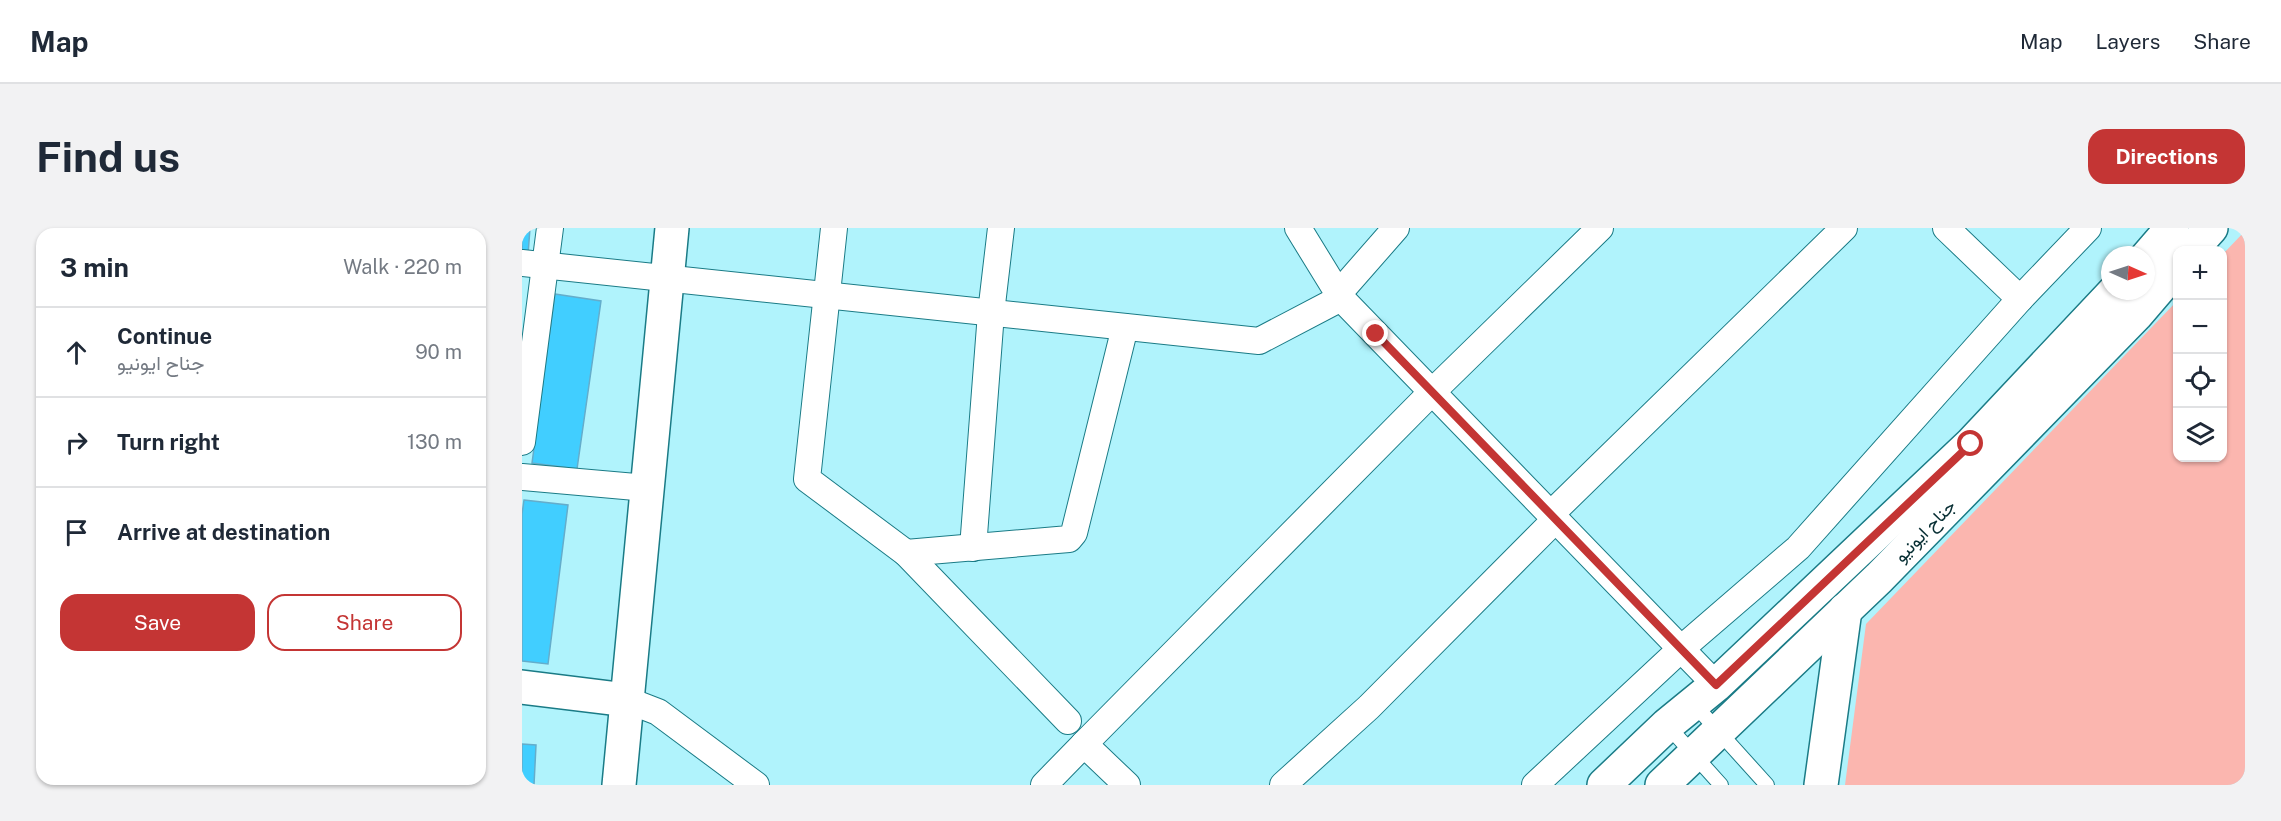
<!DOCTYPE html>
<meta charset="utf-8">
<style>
:root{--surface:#fff;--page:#f2f2f3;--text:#1f2937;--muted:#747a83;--line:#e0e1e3;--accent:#c43534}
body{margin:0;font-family:"Public Sans",Vazirmatn,sans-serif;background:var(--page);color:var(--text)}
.controls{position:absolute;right:18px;top:18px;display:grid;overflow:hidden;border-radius:12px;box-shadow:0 2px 4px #0004}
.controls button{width:54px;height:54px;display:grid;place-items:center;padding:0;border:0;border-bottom:2px solid var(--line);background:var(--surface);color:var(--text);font:30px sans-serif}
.compass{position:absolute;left:1579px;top:18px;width:54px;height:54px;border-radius:50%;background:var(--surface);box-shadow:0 2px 4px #0004;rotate:93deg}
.stop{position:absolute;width:18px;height:18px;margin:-14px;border:4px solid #c43534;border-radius:50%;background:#fff}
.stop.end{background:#c43534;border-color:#fff;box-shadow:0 2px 6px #0008}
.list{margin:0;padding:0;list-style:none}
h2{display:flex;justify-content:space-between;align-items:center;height:78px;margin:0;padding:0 24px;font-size:26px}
h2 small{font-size:20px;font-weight:400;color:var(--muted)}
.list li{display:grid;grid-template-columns:39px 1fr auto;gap:18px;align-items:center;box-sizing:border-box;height:90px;padding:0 24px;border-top:2px solid var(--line)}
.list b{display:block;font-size:22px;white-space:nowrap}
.list p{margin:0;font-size:20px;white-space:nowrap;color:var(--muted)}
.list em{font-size:20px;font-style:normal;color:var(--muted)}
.actions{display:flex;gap:12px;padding:18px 24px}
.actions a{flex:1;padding:14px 0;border:2px solid var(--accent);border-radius:18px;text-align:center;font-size:21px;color:var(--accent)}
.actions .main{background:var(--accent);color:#fff}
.icon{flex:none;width:33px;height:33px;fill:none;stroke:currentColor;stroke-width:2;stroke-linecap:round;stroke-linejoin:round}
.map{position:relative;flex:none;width:1723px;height:557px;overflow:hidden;border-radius:18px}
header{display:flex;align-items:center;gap:36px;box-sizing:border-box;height:84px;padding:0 30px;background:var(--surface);border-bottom:2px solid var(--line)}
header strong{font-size:28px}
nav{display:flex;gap:33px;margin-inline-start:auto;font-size:21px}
.intro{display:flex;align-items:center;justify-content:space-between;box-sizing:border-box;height:144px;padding:0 36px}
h1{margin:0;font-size:42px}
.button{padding:15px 27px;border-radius:18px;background:var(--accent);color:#fff;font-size:21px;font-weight:700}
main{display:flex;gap:36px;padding:0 36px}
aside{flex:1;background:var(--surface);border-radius:18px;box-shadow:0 2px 4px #0004}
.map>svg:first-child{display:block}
.green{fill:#fbb6af}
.building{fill:#41ceff;stroke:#64adcb;stroke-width:1.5}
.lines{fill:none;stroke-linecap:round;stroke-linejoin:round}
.lane-casing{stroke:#1a7b86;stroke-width:16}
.street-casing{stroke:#1a7b86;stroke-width:28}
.secondary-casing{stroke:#1a7b86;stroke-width:36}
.primary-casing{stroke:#1a7b86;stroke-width:36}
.lane{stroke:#fff;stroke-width:14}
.street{stroke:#fff;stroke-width:26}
.secondary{stroke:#fff;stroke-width:33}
.primary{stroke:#fff;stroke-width:33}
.route{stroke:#c43534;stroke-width:8}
.labels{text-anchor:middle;stroke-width:4.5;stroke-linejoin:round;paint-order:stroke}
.street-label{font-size:18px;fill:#072e33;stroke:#fff}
</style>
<header>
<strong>Map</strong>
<nav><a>Map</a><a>Layers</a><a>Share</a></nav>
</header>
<div class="intro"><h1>Find us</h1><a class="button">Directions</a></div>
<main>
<aside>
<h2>3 min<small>Walk · 220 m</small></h2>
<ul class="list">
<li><svg class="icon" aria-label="ahead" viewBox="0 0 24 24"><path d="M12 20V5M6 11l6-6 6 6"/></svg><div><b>Continue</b><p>جناح ایونیو</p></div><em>90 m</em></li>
<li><svg class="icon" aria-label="right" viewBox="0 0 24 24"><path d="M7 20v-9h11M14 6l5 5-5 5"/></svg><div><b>Turn right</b></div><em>130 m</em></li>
<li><svg class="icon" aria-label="arrive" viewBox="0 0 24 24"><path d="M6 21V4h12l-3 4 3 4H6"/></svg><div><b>Arrive at destination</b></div></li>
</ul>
<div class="actions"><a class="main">Save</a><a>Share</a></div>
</aside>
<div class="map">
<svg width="1723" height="557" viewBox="0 0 1723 557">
<rect width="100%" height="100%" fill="#b0f3fc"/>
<polygon class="green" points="1723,3 1723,557 1323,557 1344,396 1655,73 1656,230 1700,230 1701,26"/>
<g class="building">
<polygon points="0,0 8,0 6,27 0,27"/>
<polygon points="33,66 79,73 55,241 10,235"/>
<polygon points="2,272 46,277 26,436 0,433 0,286"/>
<polygon points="0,516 14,517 12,557 0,557"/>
</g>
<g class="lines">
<g class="lane-casing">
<g id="lane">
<polyline points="1171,475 1245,557"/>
<polyline points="1145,497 1199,557"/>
</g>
</g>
<g class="street-casing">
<g id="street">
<polyline points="312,0 285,251 384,325 546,493"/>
<polyline points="776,0 819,70 1194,457"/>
<polyline points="1424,0 1498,71"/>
<polyline points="0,35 737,113 819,70"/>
<polyline points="817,65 874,0"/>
<polyline points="0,214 28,0"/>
<polyline points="0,249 125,260"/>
<polyline points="1029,286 1322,0"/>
<polyline points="451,320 469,85 479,0"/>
<polyline points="384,325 547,311 552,305 603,99"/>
<polyline points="105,472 136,484 234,557"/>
<polyline points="562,516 910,164 1078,0"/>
<polyline points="522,557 562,516 605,557"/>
<polyline points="761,557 847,479 1034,291"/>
<polyline points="1013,557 1160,420 1276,320 1498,71 1566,0"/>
</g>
</g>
<g class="secondary-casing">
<g id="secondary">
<polyline points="0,459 105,472"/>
<polyline points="97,557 150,0"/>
</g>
</g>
<g class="primary-casing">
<g id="primary">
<polyline points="1669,22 1689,0"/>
<polyline points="1624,30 1650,0"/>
<polyline points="1082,557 1145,497 1194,457 1449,216 1593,63"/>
<polyline points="1140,557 1357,350 1614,87 1656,38"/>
<polyline points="1299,557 1323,382"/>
</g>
</g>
<use href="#lane" class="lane"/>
<use href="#street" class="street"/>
<use href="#secondary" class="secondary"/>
<use href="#primary" class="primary"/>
</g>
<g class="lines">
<polyline class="route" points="854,106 1194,457 1449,216"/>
</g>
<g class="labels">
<g class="street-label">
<text transform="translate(1403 303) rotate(-46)" y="6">جناح ایونیو</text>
</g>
</g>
</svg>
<div class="controls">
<button>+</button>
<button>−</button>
<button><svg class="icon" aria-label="locate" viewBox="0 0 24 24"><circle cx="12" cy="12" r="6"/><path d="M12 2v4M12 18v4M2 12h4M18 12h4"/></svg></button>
<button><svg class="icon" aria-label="layers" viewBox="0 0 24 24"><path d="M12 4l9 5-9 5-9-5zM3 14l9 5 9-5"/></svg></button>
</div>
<svg class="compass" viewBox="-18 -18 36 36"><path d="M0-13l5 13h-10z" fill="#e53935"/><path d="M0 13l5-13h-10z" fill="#747a83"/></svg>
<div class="stop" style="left:1449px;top:216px"></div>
<div class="stop end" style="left:854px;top:106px"></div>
</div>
</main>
